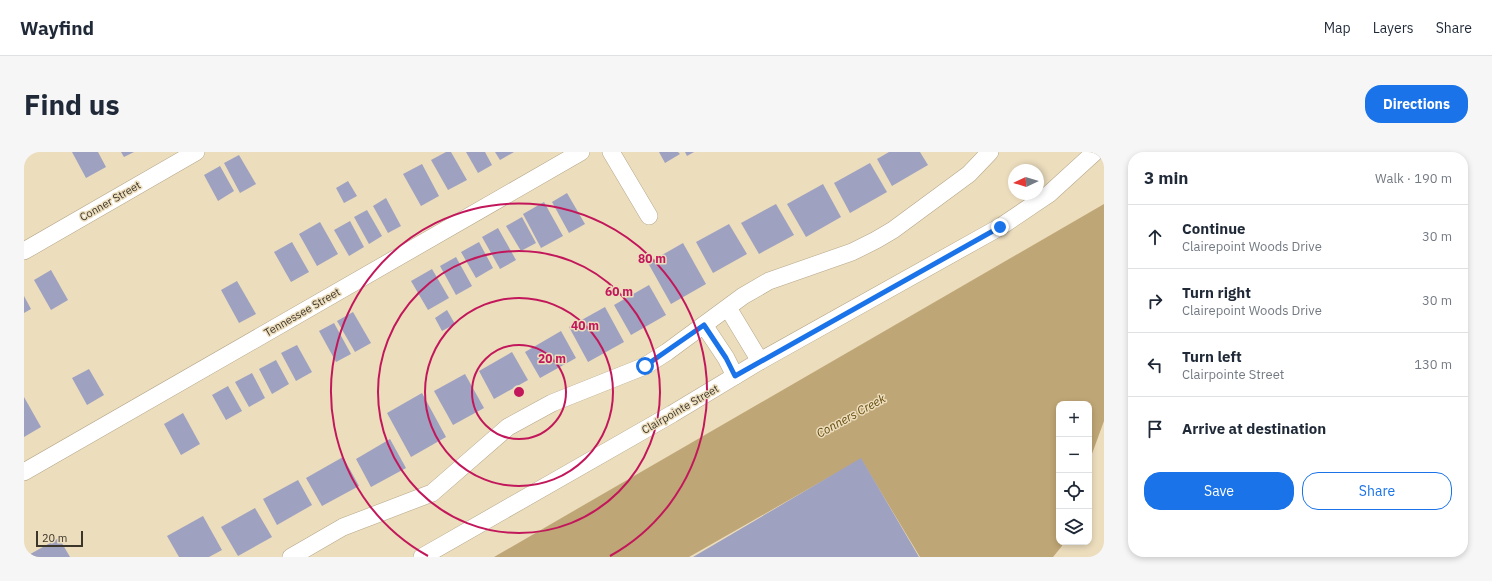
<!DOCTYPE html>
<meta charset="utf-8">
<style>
:root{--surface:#fff;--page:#f6f6f7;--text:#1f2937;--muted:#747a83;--line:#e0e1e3;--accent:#1a73e8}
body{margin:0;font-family:"IBM Plex Sans",sans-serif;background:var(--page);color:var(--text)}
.controls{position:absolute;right:12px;bottom:12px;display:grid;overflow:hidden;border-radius:8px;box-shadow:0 2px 6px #0003}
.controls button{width:36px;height:36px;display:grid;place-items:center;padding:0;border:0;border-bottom:1px solid var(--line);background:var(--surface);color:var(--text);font:20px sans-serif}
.compass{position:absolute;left:984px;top:12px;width:36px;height:36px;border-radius:50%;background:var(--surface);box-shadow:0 2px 6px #0003;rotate:266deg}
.scale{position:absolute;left:12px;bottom:10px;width:47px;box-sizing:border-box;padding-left:4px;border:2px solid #3c3529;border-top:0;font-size:11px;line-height:14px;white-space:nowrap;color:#3c3529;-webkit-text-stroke:3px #ecddbd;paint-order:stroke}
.stop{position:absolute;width:12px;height:12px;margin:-9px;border:3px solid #1a73e8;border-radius:50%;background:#fff}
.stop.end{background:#1a73e8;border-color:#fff;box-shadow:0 1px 4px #0008}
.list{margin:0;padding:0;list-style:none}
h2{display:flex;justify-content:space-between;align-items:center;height:52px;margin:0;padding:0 16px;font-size:17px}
h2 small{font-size:13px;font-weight:400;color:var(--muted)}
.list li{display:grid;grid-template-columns:26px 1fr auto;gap:12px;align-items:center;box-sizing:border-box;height:64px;padding:0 16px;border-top:1px solid var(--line)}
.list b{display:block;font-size:15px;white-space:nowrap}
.list p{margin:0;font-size:13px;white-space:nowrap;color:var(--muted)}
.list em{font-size:13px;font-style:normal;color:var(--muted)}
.actions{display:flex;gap:8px;padding:12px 16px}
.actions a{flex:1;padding:9px 0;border:1px solid var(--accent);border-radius:16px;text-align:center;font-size:14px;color:var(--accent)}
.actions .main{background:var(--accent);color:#fff}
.icon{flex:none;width:22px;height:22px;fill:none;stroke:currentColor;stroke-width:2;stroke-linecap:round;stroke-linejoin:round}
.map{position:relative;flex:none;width:1080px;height:405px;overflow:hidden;border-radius:16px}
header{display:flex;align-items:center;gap:24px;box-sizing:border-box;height:56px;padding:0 20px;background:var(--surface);border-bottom:1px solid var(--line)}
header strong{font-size:19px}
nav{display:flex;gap:22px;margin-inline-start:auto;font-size:14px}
.intro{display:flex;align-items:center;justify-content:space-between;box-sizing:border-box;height:96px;padding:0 24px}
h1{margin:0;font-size:28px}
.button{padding:10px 18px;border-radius:16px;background:var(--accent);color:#fff;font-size:14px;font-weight:700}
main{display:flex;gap:24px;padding:0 24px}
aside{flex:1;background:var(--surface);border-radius:16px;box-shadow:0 2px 6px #0003}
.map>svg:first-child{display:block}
.water{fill:#bfa676}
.building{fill:#9fa1c0}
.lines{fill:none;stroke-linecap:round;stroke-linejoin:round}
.minor-casing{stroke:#b6a789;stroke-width:18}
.minor{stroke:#fff;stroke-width:17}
.route{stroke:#1a73e8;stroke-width:5}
.ring{fill:none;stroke:#c2185b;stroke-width:2}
.labels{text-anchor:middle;stroke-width:3;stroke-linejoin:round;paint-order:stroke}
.street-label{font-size:11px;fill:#3c3529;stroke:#ecddbd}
.water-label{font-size:12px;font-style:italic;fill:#62490b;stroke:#ecddbd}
.centre{fill:#c2185b;stroke:#ecddbd;stroke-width:2}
.ring-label{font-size:12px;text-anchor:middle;font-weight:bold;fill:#c2185b;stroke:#ecddbd;stroke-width:3;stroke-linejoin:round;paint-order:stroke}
</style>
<header>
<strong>Wayfind</strong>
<nav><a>Map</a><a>Layers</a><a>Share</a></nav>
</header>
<div class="intro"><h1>Find us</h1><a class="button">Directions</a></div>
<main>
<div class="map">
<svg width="1080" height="405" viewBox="0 0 1080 405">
<rect width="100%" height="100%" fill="#ecddbd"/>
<polygon class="water" points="1080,52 1080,269 1065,310 1065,252 1035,252 1035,390 1039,390 1038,394 1029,405 896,405 837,307 665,405 470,405"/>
<g class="building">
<polygon points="48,0 74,0 82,15 62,26"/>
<polygon points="97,0 110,0 100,5"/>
<polygon points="422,0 427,0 443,28 424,38 407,8"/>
<polygon points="442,0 461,0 468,13 454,21"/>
<polygon points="471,0 490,0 476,8"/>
<polygon points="635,0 654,0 656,2 641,11"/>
<polygon points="661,0 670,0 663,4"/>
<polygon points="865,0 896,0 904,13 868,34 853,7"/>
<polygon points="215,3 232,32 216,41 200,11"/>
<polygon points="846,11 863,40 826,61 810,31"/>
<polygon points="398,12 415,44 397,54 379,22"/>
<polygon points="196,14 210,39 194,49 180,23"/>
<polygon points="324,29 333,44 320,51 312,36"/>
<polygon points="799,32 817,65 782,85 763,52"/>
<polygon points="543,41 561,72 545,81 528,50"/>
<polygon points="362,46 377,74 364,81 349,54"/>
<polygon points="520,50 539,84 517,96 499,62"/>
<polygon points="752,52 770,83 735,102 717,71"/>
<polygon points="343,58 358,84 345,92 330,65"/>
<polygon points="498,65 512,91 497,99 482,74"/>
<polygon points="326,69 340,95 325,104 310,78"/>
<polygon points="296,70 314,102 293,114 275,82"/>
<polygon points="705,72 723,102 689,121 672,90"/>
<polygon points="474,76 492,108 476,117 458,85"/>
<polygon points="268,90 285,120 267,130 250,100"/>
<polygon points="455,90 469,116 452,126 437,100"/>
<polygon points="659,91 682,132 647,152 624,111"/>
<polygon points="432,105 448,134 432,143 416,114"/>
<polygon points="408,117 425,146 404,158 387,129"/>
<polygon points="27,118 44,148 27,158 10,128"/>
<polygon points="213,129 232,162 215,171 197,138"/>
<polygon points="625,133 642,163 607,183 590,153"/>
<polygon points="0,144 7,157 0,161"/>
<polygon points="581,155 600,190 564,210 545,175"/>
<polygon points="423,158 431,172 418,179 411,166"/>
<polygon points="329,160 347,191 331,200 313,169"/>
<polygon points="310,171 327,202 312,210 295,179"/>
<polygon points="537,179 552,206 516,226 501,200"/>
<polygon points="273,193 288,220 272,229 257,201"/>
<polygon points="488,200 504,228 470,247 455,219"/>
<polygon points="252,208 265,232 248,242 235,217"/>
<polygon points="65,217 80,243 63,253 48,226"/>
<polygon points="228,221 241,246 225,255 211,230"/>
<polygon points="441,222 460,256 429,273 410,239"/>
<polygon points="204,234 218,259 202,268 188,243"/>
<polygon points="398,241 422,285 387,305 363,261"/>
<polygon points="0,245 17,275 0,285"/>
<polygon points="159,261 176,292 157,303 140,272"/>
<polygon points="366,287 382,316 347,335 332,307"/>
<polygon points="319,305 335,334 298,354 282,326"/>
<polygon points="837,306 895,405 669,405"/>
<polygon points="274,328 288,353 253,373 239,347"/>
<polygon points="231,356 248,385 214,404 197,375"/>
<polygon points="179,364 198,398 185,405 155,405 143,384"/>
<polygon points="35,386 46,405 1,405"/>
</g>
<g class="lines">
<g class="minor-casing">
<g id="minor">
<polyline points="587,0 625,64"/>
<polyline points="0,99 172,0"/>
<polyline points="704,156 736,209"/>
<polyline points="680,173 702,206 711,224"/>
<polyline points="0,320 557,0"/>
<polyline points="267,405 319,375 408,341 484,275 528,251 621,214 643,200 719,144 745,129 828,100 852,88 869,78 945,22 966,0"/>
<polyline points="398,405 648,262 736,209 976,75 1025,42 1071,0"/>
</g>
</g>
<use href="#minor" class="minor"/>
</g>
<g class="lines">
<polyline class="route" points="621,214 680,173 702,206 711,224 976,75"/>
</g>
<g class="ring">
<circle cx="495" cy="240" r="47"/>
<circle cx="495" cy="240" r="94"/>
<circle cx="495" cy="240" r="141"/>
<path d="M404 404A188 188 0 1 1 586 404"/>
</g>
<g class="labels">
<g class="street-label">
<text transform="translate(86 49) rotate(-30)" y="4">Conner Street</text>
<text transform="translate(278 160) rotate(-30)" y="4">Tennessee Street</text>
<text transform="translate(656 257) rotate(-30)" y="4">Clairpointe Street</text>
</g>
<g class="water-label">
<text transform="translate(827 264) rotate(-29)" y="4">Conners Creek</text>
</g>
</g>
<circle cx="495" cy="240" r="6" class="centre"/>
<g class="ring-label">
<text x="628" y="111">80 m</text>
<text x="595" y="144">60 m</text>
<text x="561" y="178">40 m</text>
<text x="528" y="211">20 m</text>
</g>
</svg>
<div class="controls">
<button>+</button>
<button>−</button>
<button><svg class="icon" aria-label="locate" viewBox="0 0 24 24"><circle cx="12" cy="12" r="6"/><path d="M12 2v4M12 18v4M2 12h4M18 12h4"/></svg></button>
<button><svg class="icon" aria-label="layers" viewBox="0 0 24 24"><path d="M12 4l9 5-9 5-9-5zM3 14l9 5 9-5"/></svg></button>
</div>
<svg class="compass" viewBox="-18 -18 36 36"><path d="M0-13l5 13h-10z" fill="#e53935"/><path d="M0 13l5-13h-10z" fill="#747a83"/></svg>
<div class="scale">20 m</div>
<div class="stop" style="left:621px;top:214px"></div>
<div class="stop end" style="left:976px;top:75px"></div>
</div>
<aside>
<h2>3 min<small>Walk · 190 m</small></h2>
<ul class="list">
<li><svg class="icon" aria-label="ahead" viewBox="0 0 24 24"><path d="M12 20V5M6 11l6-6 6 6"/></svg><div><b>Continue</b><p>Clairepoint Woods Drive</p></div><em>30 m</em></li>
<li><svg class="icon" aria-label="right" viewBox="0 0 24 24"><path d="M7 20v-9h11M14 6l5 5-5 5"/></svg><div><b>Turn right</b><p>Clairepoint Woods Drive</p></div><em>30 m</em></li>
<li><svg class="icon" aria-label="left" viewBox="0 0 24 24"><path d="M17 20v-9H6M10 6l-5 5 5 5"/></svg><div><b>Turn left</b><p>Clairpointe Street</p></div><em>130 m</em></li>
<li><svg class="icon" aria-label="arrive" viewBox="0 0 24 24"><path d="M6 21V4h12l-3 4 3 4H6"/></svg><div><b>Arrive at destination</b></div></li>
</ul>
<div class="actions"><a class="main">Save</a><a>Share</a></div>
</aside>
</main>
